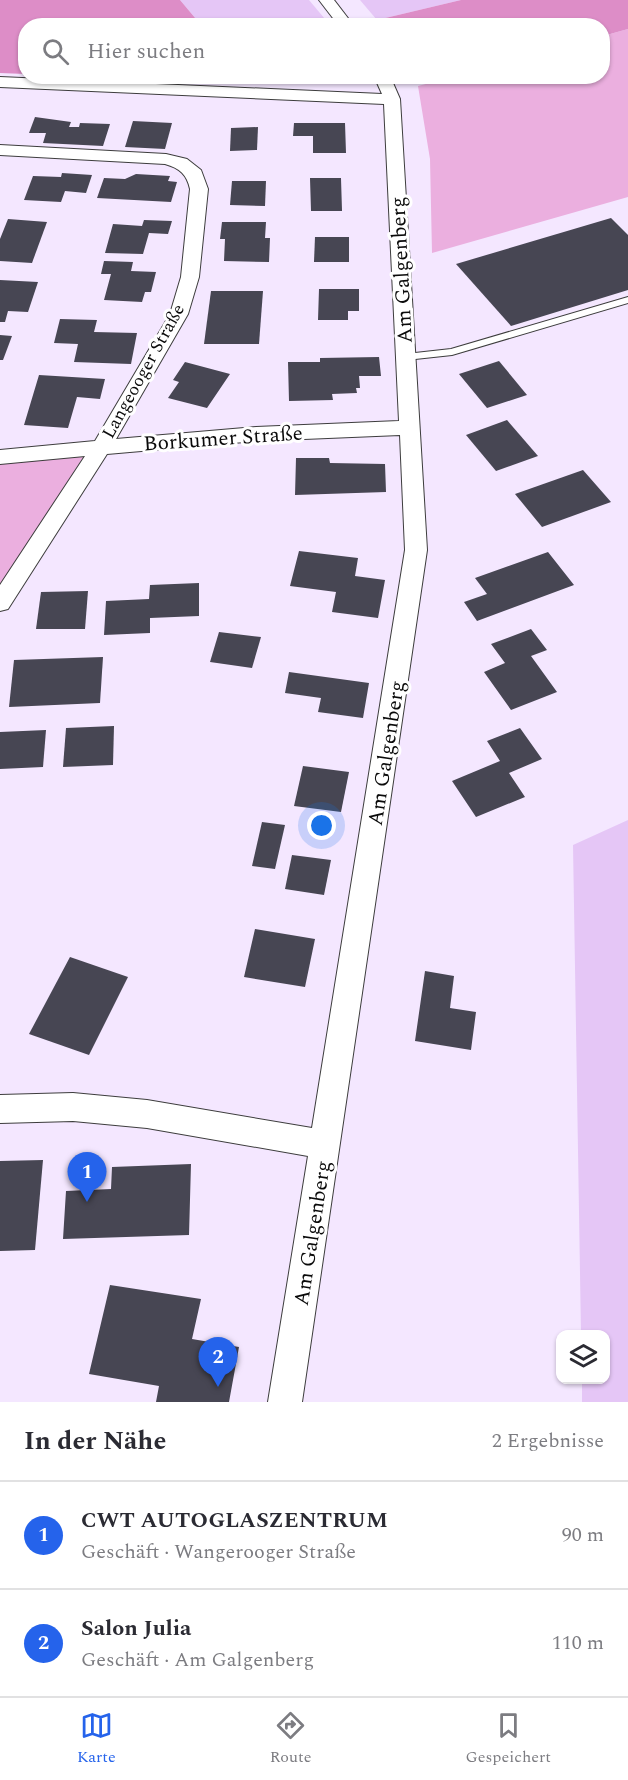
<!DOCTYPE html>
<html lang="de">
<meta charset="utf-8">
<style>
:root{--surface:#fff;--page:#f7f7f7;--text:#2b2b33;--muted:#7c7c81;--line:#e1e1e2;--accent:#2563eb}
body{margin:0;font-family:Spectral,serif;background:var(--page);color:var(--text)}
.controls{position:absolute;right:18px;bottom:18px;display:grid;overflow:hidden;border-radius:12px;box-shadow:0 2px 4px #0004}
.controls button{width:54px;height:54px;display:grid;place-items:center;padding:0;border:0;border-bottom:2px solid var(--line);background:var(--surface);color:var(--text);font:30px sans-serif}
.you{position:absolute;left:322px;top:826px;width:21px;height:21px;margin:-15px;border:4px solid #fff;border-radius:50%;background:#1a73e8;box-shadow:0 0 0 9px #1a73e833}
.badge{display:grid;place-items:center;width:39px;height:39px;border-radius:50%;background:var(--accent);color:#fff;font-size:20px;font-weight:700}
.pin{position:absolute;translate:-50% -50px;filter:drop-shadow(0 2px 3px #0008)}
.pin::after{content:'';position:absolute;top:32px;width:21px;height:18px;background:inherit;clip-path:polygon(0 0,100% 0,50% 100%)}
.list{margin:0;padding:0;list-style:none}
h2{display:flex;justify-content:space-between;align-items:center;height:78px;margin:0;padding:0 24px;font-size:26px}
h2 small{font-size:20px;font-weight:400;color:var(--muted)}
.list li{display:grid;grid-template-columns:39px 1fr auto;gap:18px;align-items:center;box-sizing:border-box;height:108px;padding:0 24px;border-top:2px solid var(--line)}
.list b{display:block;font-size:22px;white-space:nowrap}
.list p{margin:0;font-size:20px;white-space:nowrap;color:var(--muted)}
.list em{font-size:20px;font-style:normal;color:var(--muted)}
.icon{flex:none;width:33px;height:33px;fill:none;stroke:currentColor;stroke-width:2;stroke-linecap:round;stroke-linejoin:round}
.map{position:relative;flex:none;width:628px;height:1402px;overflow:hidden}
.search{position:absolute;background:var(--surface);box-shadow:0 2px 4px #0004;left:18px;right:18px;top:18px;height:66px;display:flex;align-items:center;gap:15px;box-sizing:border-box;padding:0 21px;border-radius:24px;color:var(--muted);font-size:22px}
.sheet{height:294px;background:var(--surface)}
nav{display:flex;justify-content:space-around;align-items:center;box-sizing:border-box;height:84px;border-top:2px solid var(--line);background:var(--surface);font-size:16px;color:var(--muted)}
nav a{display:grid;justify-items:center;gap:3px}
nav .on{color:var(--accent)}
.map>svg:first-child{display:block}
.farmland{fill:#e5c6f6}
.green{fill:#ebafdf}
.forest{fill:#dd8dc7}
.building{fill:#474653}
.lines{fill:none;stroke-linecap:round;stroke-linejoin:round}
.service-casing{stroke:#3d3d3d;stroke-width:2}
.minor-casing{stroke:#3d3d3d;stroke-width:2}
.service{fill:#fff;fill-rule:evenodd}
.minor{fill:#fff;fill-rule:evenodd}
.labels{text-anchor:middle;stroke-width:6;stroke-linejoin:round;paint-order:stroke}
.far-street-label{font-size:18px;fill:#0a0a0a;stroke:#fff}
.street-label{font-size:21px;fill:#0a0a0a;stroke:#fff}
</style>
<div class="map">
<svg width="628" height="1402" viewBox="0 0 628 1402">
<rect width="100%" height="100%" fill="#f4e7ff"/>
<g class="farmland">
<polygon points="180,0 309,0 330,25 201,25"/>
<polygon points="360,0 461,0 377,20"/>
<polygon points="242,77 364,77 366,84 246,82"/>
<polygon points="628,820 628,1402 582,1402 582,1380 606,1380 606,1334 581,1334 573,845"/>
</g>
<g class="green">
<polygon points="628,29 628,197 432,253 430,159 418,86 453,77 602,76 603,36"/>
<polygon points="86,453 0,586 0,462"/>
</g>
<g class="forest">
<polygon points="0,0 180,0 201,25 26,26 25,74 0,73"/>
<polygon points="461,0 628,0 628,29 603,36 602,26 381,26 377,20"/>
<polygon points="242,77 246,82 85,77 242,76"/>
</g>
<g class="building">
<polygon points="35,117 71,122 69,127 79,127 80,123 110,124 103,146 43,143 46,133 29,133"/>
<polygon points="133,121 172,123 165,149 125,147"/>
<polygon points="294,123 345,123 346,153 313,153 313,136 293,136"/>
<polygon points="258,127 257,150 230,151 231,128"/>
<polygon points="62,173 92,175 86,193 65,191 61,202 24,200 33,176 61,177"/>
<polygon points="136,174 170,176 168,181 177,182 171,202 97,198 104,178 125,179"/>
<polygon points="310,178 341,178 342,211 311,211"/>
<polygon points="232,181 266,181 265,206 230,205"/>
<polygon points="611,218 628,235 628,290 511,326 456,264"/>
<polygon points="8,219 47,222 32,263 0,261 0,239"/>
<polygon points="144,220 172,221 168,234 149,233 143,254 105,253 113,224 142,226"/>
<polygon points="222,222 266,222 265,238 270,238 269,262 224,261 225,239 220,239"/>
<polygon points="315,237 349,237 349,262 314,262"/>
<polygon points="104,261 133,262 131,271 156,272 151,292 145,292 142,302 104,300 111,274 101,274"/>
<polygon points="0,280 38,282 28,312 8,311 5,322 0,322"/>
<polygon points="319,289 359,289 359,311 348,311 348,320 318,320"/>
<polygon points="211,291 263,291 259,344 204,344"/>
<polygon points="60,319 97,320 94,332 137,333 131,364 74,362 78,344 54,343"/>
<polygon points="0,335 12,336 3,360 0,360"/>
<polygon points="379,357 381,376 359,376 360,388 356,388 357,393 332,394 333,400 289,401 288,362 320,362 320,358"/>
<polygon points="499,361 527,395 487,408 459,374"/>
<polygon points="185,362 230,374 207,408 168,398 179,382 173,380"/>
<polygon points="39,375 105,379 100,399 77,397 68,428 24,425"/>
<polygon points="507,420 538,456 496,471 466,435"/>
<polygon points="296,458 329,458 330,463 385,464 386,492 295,495"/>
<polygon points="583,470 611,502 542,527 515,494"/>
<polygon points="299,551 358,558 355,576 385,580 378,618 332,612 336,592 290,586"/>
<polygon points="548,552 574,585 477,621 464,602 487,594 475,578"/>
<polygon points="199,583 199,616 150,618 150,633 104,635 106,601 149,599 150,585"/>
<polygon points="88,591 85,629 36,629 41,592"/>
<polygon points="531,629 547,650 531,656 557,692 511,710 484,672 505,663 491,644"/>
<polygon points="219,632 261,637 252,668 210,662"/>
<polygon points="103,657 100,703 9,707 14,660"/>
<polygon points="289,672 369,683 363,718 318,712 321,698 285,693"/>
<polygon points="114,726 113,765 63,767 66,728"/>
<polygon points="520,728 542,759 509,773 525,797 476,817 452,781 500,761 487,741"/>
<polygon points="46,730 43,767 0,769 0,732"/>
<polygon points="303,766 349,772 341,812 294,806"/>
<polygon points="262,822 285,825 275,869 252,866"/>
<polygon points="292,855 331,860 324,895 285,889"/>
<polygon points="255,929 315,939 305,987 244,977"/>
<polygon points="70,957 128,977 89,1055 29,1034"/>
<polygon points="425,971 454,976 450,1008 476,1012 471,1050 415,1041"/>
<polygon points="43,1160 35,1250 0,1251 0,1161"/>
<polygon points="191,1164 189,1235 63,1239 66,1191 111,1189 112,1167"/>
<polygon points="110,1285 201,1299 192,1339 239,1347 229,1402 156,1402 159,1386 89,1374"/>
</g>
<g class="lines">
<g class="service-casing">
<polygon id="service" points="628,297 628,303 452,355 406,360 401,357 406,354 451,349"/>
</g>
<g class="minor-casing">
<g id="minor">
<polygon points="319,0 334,0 354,26 339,26"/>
<path d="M374 76H390L400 99 427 550 302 1402H268L308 1156 147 1128 73 1121 0 1123V1095L73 1093 147 1100 312 1128 405 550 400 435 256 441 107 454 8 609 0 611V585L85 456 0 464V450L95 441 170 314 181 277 190 189C187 175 180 168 165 164L0 155V145L166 154 187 159 201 170 208 189 199 277 188 314 116 439 256 427 399 421 384 104 0 87V77L382 94Z"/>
</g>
</g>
<use href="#service" class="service"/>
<use href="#minor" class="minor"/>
</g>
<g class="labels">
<g class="far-street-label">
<text transform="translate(143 371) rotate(-61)" y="6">Langeooger Straße</text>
</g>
<g class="street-label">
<text transform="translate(401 270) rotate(-93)" y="7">Am Galgenberg</text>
<text transform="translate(223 438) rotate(-4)" y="7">Borkumer Straße</text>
<text transform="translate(386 753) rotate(-81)" y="7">Am Galgenberg</text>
<text transform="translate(312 1233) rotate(-81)" y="7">Am Galgenberg</text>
</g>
</g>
</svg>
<div class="controls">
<button><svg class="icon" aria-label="layers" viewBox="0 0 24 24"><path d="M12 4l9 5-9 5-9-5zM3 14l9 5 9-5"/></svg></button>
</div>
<div class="you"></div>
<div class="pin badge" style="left:87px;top:1202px">1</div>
<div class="pin badge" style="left:218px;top:1387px">2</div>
<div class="search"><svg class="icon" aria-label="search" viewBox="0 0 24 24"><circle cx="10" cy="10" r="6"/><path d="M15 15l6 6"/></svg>Hier suchen</div>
</div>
<section class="sheet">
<h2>In der Nähe<small>2 Ergebnisse</small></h2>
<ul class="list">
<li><span class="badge">1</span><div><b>CWT AUTOGLASZENTRUM</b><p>Geschäft · Wangerooger Straße</p></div><em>90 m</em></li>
<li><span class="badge">2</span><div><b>Salon Julia</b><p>Geschäft · Am Galgenberg</p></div><em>110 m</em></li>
</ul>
</section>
<nav>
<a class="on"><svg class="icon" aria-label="map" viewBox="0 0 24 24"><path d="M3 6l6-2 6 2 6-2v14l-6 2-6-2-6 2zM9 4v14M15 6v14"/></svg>Karte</a>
<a><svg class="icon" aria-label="directions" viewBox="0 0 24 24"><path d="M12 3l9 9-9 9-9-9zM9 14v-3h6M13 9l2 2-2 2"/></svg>Route</a>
<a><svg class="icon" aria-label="saved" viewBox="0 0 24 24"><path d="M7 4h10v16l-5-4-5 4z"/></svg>Gespeichert</a>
</nav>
